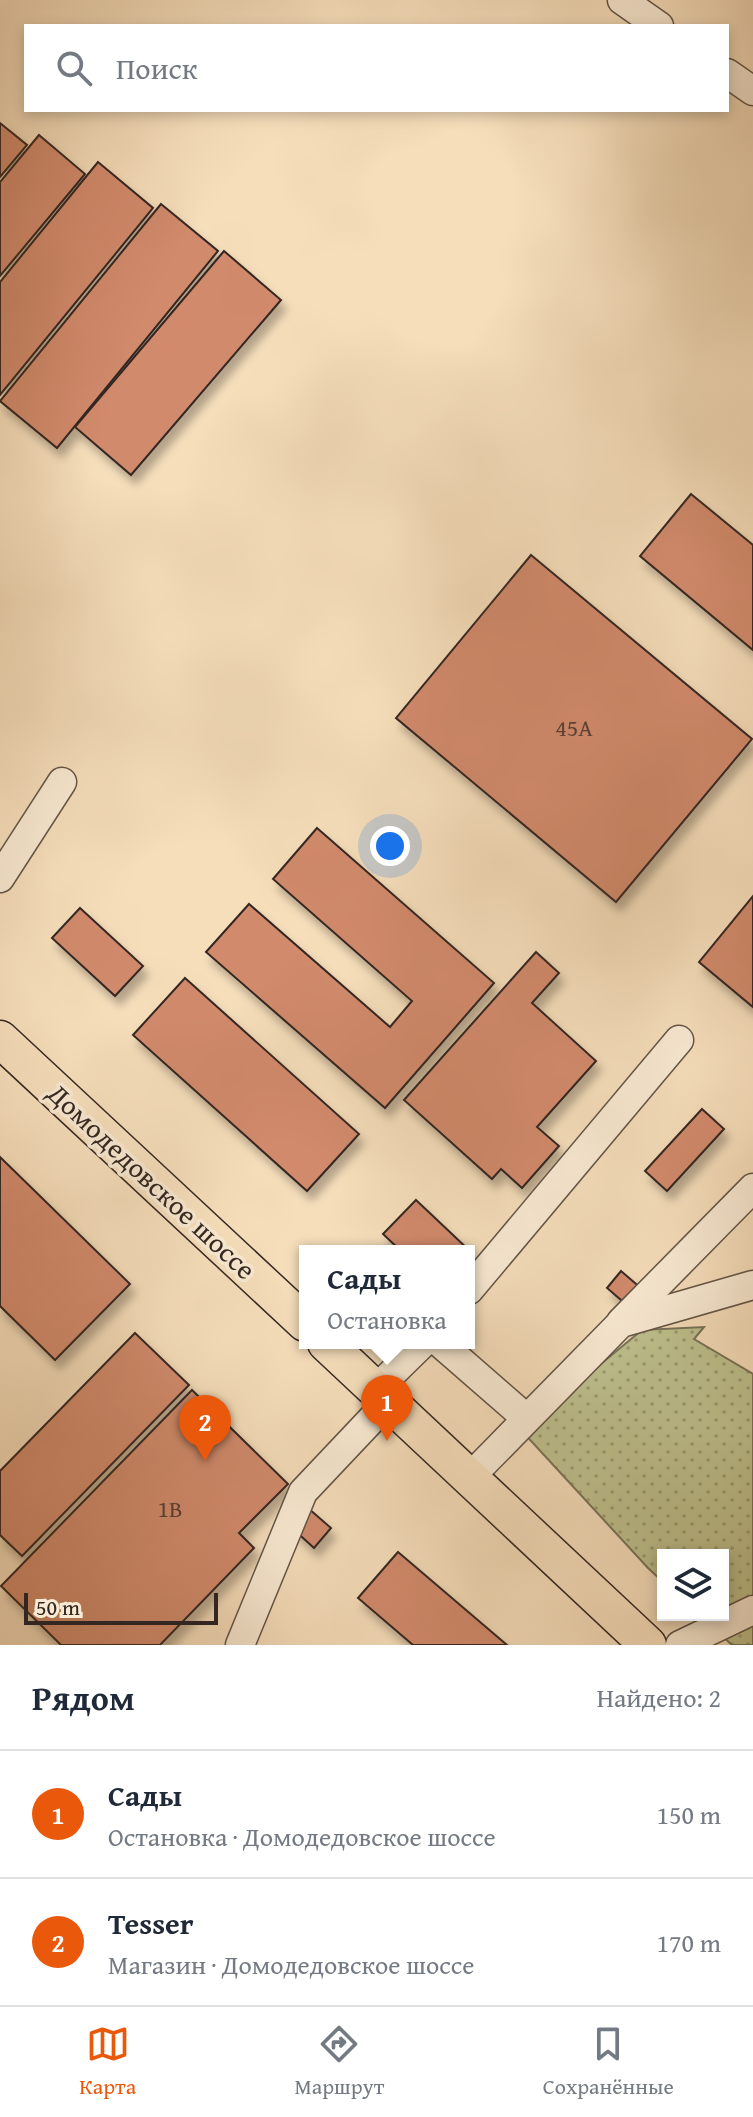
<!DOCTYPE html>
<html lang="ru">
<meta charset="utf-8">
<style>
:root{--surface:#fff;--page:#f6f6f7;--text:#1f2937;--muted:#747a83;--line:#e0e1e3;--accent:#ea580c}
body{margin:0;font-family:"Gentium Book Plus",serif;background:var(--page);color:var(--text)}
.controls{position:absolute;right:24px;bottom:24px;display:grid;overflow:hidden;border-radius:0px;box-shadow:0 4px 12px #0003}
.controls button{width:72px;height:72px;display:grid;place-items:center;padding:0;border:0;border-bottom:2px solid var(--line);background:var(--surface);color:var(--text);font:40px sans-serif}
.scale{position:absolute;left:24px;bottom:20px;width:194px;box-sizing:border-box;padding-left:8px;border:4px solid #342722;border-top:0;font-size:22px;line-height:28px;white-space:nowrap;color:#342722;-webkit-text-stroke:6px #f9ead3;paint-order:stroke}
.you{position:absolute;left:390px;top:846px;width:28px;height:28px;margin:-20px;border:6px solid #fff;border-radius:50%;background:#1a73e8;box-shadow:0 0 0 12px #1a73e833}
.badge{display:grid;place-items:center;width:52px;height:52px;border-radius:50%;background:var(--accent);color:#fff;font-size:26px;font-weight:700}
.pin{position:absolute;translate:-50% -66px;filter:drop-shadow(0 2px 4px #0008)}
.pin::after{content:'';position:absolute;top:42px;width:28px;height:24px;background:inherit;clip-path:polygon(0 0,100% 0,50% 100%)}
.popup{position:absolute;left:299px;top:1245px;width:176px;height:104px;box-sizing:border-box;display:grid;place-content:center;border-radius:0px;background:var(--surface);filter:drop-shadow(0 2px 6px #0005);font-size:26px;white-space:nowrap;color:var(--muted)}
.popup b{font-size:30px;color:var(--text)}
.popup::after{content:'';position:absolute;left:50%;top:100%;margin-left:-16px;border:16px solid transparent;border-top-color:var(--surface)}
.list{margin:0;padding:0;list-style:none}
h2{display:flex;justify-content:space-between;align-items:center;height:104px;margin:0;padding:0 32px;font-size:34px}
h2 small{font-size:26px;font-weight:400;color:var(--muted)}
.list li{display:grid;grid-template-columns:52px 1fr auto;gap:24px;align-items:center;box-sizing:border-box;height:128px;padding:0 32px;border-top:2px solid var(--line)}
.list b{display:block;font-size:30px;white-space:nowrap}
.list p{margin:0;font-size:26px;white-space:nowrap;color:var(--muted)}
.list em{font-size:26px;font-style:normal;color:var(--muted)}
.icon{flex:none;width:44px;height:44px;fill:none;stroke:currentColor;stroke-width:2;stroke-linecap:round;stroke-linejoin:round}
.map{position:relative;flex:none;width:753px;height:1645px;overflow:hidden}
.search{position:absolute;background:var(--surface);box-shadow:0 4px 12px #0003;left:24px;right:24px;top:24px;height:88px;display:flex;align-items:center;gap:20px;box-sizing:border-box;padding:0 28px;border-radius:0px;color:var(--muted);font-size:30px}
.sheet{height:360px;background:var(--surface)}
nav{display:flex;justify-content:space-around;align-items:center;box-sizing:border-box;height:112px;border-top:2px solid var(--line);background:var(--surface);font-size:22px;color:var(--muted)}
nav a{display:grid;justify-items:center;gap:4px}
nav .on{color:var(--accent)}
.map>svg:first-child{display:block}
.grass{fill:url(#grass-dots);stroke:#797458;stroke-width:2}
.building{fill:#d18a6c;stroke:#342722;stroke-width:2;filter:url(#shadow)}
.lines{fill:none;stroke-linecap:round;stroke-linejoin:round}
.minor-casing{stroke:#645548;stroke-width:31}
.major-casing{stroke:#342722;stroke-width:39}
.minor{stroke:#f9ead3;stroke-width:28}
.major{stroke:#f6debb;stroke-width:36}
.labels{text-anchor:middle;stroke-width:7;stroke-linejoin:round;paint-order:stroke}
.number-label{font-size:24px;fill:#5b4034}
.street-label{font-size:28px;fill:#342722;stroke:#f9ead3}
</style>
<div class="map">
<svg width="753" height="1645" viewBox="0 0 753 1645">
<defs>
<pattern id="grass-dots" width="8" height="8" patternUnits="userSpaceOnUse" patternTransform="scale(2)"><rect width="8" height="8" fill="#bec18e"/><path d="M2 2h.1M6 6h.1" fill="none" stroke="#9b9d74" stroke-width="1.8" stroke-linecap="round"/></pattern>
<filter id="shadow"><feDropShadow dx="5" dy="9" stdDeviation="4" flood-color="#0004"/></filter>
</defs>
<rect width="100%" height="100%" fill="#f6debb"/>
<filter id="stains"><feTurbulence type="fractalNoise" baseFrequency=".0025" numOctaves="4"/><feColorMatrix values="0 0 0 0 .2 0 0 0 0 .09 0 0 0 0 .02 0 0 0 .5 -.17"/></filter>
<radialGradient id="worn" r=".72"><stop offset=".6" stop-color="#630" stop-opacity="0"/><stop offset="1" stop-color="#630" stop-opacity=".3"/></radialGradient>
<polygon class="grass" points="704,1327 694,1339 753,1374 753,1645 732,1645 699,1615 723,1615 723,1555 663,1555 663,1582 648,1568 521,1430 642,1330"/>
<g class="building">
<polygon points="0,123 27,145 0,177"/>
<polygon points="39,135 85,174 0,276 0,182"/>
<polygon points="98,162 153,208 0,395 0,282"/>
<polygon points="161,204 218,251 57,448 0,401"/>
<polygon points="224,251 281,300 131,475 75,427"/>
<polygon points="691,494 753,545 753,650 640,556"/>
<polygon points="531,555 752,739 616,902 396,718"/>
<polygon points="317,828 494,983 385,1108 206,952 249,904 390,1027 412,1001 273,879"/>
<polygon points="753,896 753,1007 699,962"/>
<polygon points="80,908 143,966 115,996 52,938"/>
<polygon points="536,952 559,973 532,1003 596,1061 537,1127 559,1146 522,1188 501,1169 492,1179 404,1100"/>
<polygon points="185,978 359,1134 307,1191 133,1035"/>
<polygon points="702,1109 724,1129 667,1191 645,1171"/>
<polygon points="0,1157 130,1284 55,1360 0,1306"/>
<polygon points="416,1200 471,1252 469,1254 469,1251 401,1251 383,1234"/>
<polygon points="621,1271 642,1289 628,1306 607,1288"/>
<polygon points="135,1333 189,1385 22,1556 0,1535 0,1471"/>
<polygon points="192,1390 288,1484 239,1533 254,1548 160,1645 61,1645 1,1586"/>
<polygon points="308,1508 331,1528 314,1548 291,1527"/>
<polygon points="398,1552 507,1645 413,1645 358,1598"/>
</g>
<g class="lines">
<g class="minor-casing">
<g id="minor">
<polyline points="622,0 659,26"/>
<polyline points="727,73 753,91"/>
<polyline points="0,878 62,782"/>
<polyline points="469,1290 679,1040"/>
<polyline points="621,1322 753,1188"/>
<polyline points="440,1343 526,1418"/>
<polyline points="376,1389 423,1343"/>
<polyline points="470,1477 621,1323 753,1285"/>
<polyline points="240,1645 303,1492 389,1401"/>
<polyline points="680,1645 753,1610"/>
</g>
</g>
<g class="major-casing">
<g id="major">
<polyline points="0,1039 305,1323"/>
<polyline points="326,1343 648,1645"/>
</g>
</g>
<use href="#minor" class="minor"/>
<use href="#major" class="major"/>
</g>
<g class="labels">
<g class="number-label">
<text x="574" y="736">45А</text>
<text x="170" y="1517">1В</text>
</g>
<g class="street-label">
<text transform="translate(152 1181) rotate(43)" y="10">Домодедовское шоссе</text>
</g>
</g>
<rect width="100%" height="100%" filter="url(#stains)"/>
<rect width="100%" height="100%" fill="url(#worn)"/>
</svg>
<div class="controls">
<button><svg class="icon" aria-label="layers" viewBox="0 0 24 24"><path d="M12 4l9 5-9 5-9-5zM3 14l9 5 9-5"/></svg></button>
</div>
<div class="scale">50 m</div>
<div class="you"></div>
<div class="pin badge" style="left:387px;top:1441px">1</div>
<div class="popup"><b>Сады</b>Остановка</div>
<div class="pin badge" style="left:205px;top:1461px">2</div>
<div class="search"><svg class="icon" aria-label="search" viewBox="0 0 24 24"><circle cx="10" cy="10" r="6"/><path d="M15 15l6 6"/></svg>Поиск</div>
</div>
<section class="sheet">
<h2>Рядом<small>Найдено: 2</small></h2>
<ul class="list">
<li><span class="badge">1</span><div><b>Сады</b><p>Остановка · Домодедовское шоссе</p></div><em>150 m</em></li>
<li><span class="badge">2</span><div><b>Tesser</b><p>Магазин · Домодедовское шоссе</p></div><em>170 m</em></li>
</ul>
</section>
<nav>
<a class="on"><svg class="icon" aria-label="map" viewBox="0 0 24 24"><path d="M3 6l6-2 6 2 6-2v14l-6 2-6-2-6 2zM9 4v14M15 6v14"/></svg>Карта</a>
<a><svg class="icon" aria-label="directions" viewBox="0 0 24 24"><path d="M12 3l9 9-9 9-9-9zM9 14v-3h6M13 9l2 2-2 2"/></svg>Маршрут</a>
<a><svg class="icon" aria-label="saved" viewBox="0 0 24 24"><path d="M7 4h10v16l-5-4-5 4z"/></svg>Сохранённые</a>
</nav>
